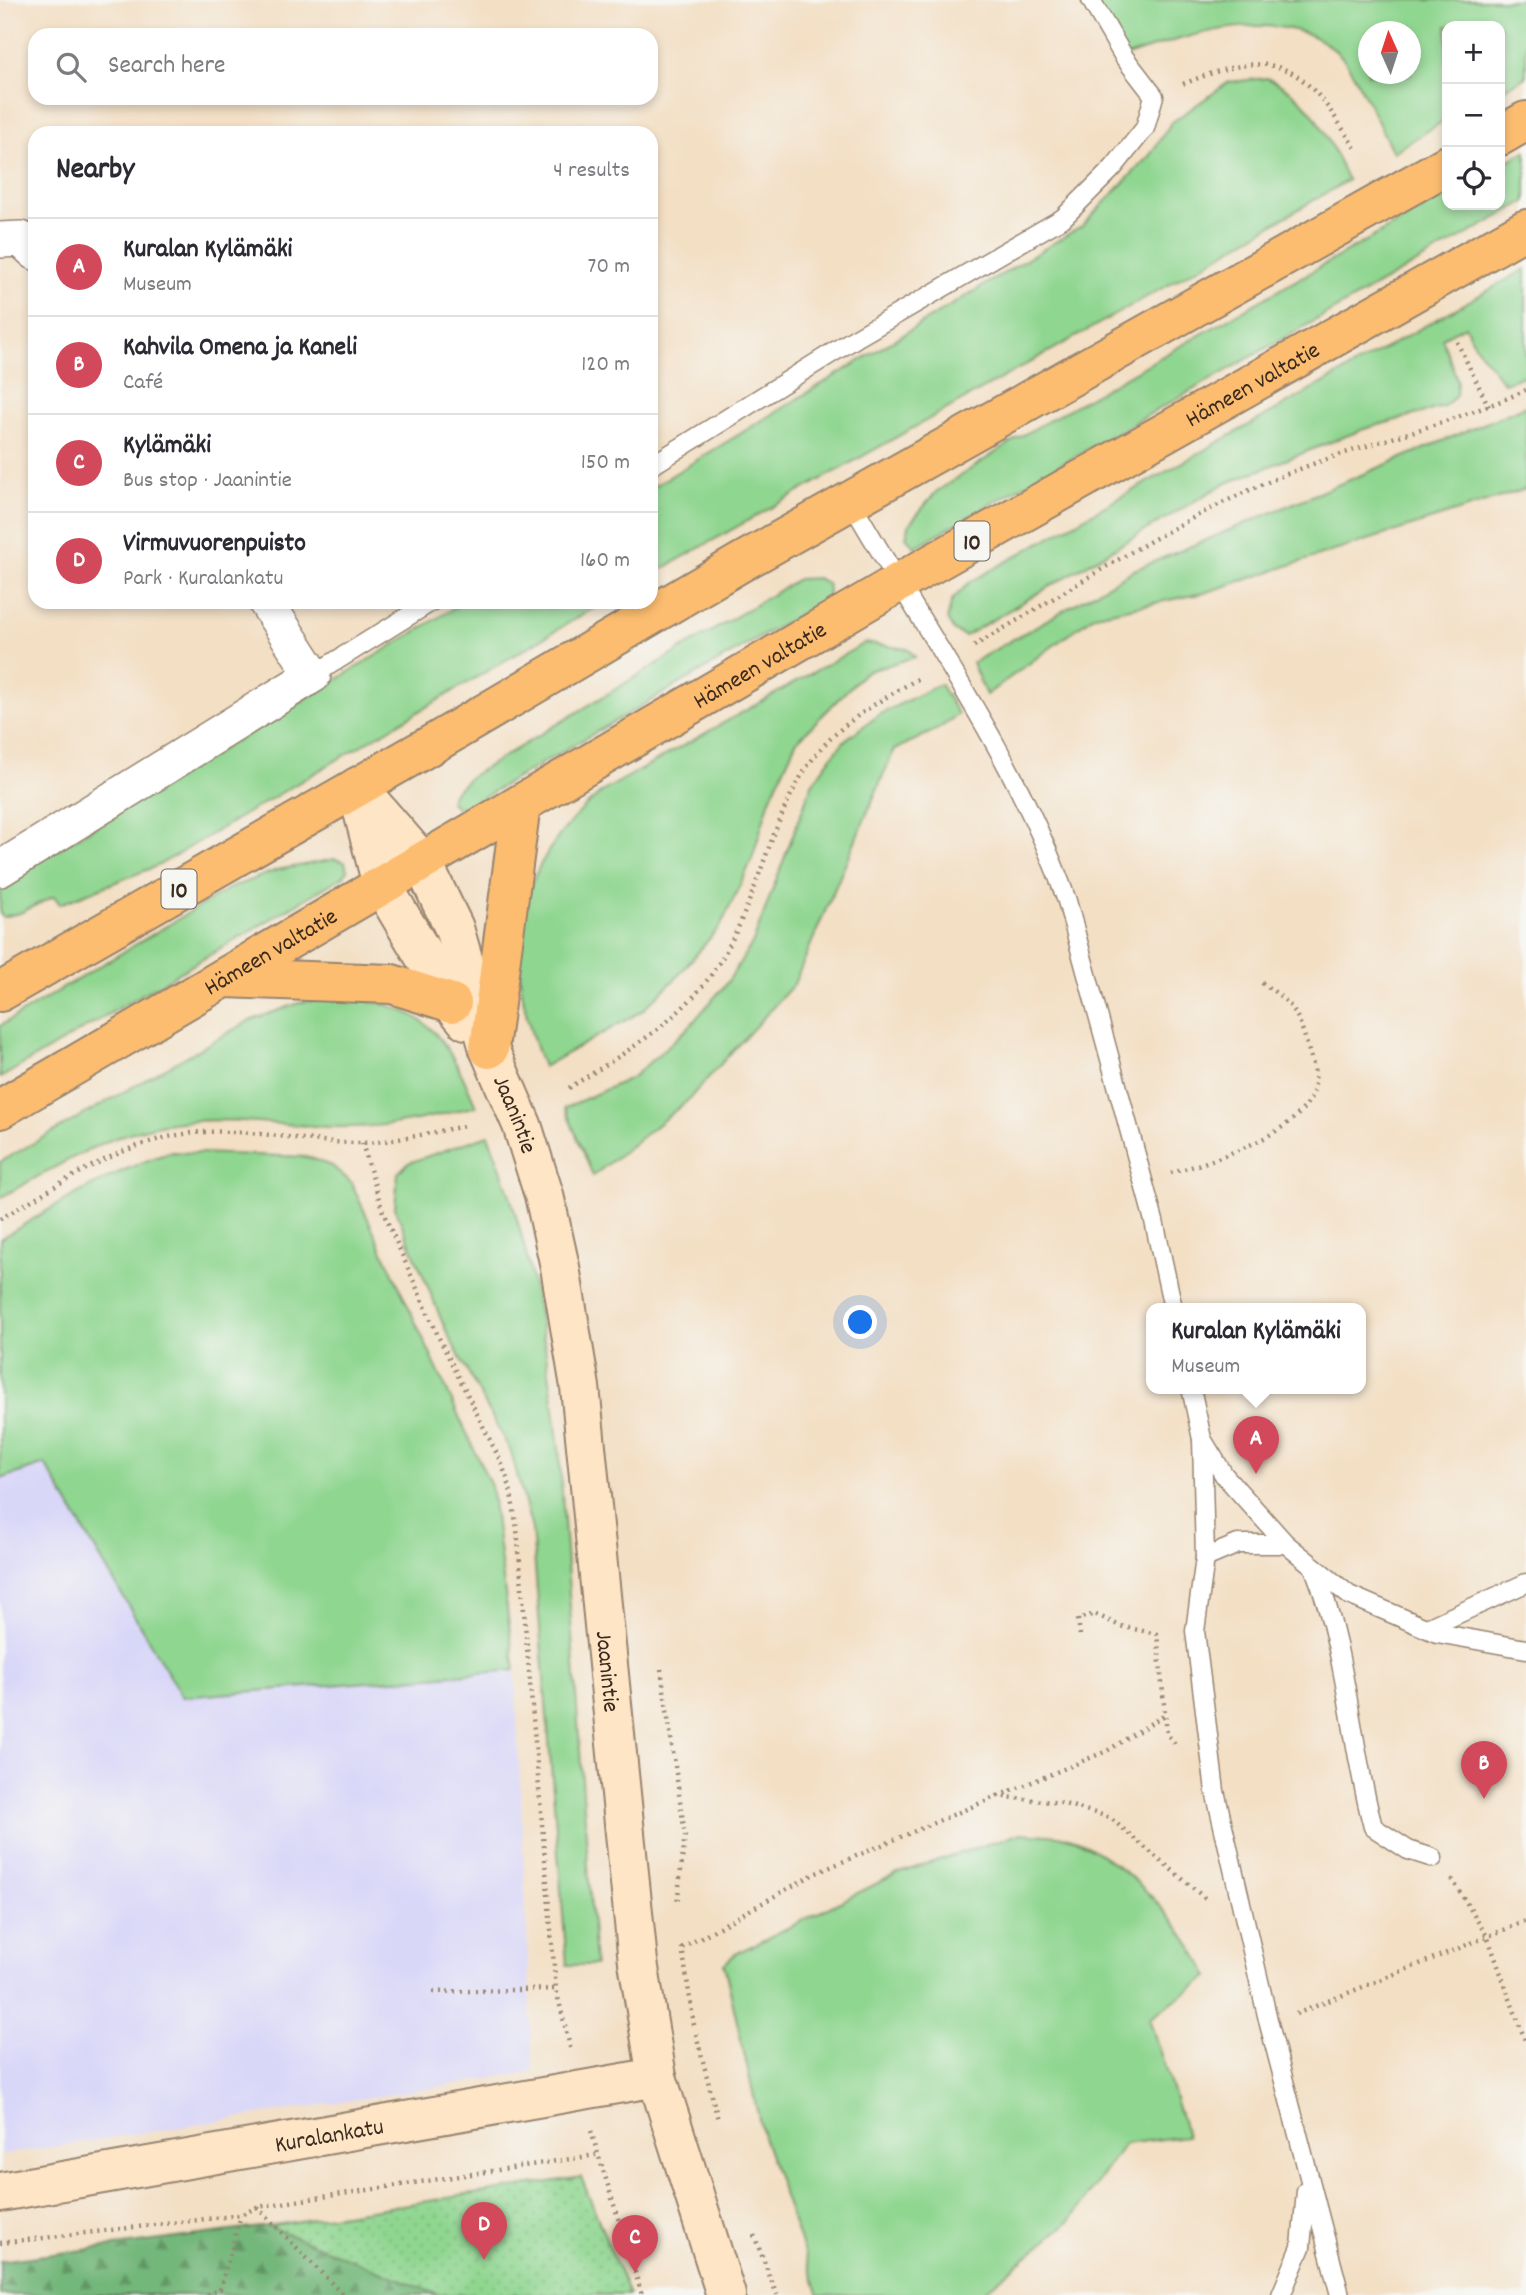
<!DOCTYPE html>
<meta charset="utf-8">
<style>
:root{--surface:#fff;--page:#f7f7f7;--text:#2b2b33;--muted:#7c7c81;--line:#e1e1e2;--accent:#d1495b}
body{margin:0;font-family:Dekko,sans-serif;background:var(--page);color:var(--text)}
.controls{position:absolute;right:21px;top:21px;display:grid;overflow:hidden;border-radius:14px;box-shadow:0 4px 10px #0003}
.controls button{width:63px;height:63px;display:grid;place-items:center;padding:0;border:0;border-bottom:2px solid var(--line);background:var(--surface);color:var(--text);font:35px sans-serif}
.compass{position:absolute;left:1358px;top:21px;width:63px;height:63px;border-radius:50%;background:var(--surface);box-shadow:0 4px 10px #0003;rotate:357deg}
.you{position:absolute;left:861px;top:1323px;width:24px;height:24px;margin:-18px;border:5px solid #fff;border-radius:50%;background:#1a73e8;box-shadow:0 0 0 10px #1a73e833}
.badge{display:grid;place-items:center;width:46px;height:46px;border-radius:50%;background:var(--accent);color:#fff;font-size:23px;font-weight:700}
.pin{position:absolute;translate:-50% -58px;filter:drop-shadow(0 2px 4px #0008)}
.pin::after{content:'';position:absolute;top:37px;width:24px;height:21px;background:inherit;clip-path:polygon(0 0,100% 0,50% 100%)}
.popup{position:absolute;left:1146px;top:1303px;width:220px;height:91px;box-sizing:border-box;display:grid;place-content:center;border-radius:14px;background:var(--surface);filter:drop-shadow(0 2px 5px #0005);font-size:23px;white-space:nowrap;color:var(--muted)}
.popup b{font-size:26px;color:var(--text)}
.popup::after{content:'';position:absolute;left:50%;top:100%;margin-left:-14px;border:14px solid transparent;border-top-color:var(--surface)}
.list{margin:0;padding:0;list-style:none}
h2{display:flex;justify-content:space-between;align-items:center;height:91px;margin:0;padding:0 28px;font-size:30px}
h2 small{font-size:23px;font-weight:400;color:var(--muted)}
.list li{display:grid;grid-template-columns:46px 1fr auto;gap:21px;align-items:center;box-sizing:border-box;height:98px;padding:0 28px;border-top:2px solid var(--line)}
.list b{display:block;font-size:26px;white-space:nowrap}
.list p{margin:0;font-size:23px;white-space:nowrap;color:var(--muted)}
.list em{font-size:23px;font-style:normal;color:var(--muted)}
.icon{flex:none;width:38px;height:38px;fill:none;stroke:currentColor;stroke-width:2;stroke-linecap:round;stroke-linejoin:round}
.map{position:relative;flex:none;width:1526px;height:2295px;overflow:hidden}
.search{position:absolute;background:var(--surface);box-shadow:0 4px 10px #0003;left:28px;top:28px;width:630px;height:77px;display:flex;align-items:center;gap:18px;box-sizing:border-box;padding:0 24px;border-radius:21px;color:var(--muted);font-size:26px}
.panel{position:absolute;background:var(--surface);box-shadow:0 4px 10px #0003;left:28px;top:126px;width:630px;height:483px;border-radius:21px}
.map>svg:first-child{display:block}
.built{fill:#d9d7f8}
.grass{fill:#8fd690;stroke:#658057;stroke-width:2;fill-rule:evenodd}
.forest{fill:url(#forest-firs);stroke:#57704c;stroke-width:2}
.park{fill:url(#park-dots);stroke:#658057;stroke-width:2}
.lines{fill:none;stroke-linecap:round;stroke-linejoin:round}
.lane-casing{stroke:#978471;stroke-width:21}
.street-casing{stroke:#978471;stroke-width:38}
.secondary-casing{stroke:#978471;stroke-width:42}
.highway-casing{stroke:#978471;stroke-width:42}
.path{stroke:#978471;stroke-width:4.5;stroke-dasharray:2 5;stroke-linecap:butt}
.lane{stroke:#fff;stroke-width:18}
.street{stroke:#fff;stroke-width:35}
.secondary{stroke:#fee5c5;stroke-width:38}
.highway{stroke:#fcbd6f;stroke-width:38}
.labels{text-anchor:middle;stroke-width:7;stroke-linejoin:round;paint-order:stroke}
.shield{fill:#f6f6f2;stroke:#73675e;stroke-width:2}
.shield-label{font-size:23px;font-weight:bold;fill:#3b2a1e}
.street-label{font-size:24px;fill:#3b2a1e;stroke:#f6f6f2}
</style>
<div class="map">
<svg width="1526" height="2295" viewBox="0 0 1526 2295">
<defs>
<pattern id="forest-firs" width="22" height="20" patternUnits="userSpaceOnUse" patternTransform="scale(1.75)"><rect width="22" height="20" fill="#73b77a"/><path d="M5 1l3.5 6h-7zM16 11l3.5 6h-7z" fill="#609563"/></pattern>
<pattern id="park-dots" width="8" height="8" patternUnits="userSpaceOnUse" patternTransform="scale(1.75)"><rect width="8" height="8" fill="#8fd690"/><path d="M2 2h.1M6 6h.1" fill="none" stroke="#7cb87c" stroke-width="1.8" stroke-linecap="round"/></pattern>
</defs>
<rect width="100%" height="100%" fill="#f6f6f2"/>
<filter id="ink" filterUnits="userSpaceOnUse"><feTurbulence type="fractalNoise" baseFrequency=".0143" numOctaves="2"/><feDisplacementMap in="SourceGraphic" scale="14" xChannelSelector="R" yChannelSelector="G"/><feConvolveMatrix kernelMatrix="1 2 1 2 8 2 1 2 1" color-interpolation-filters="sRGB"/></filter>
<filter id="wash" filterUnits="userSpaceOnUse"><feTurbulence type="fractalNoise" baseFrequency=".00686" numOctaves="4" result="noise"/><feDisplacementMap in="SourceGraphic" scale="28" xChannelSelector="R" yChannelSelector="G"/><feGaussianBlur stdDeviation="1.57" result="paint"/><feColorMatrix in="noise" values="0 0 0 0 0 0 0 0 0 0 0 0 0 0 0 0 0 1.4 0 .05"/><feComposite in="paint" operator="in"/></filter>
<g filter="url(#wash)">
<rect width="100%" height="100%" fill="#f3dfc4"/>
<polygon class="built" points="45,1463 182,1697 515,1670 533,2072 0,2155 0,1479"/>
<g class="grass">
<path d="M1091 0H1526V77L1500 91V26H1447V119L1393 152C1380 128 1358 77 1342 57 1288 0 1187 35 1124 57ZM1368 32H1410V74H1368Z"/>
<path d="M1267 78C1315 99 1326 136 1348 180L1200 267 651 575V488L1083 225 1150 155 1171 123 1229 82Z"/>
<polygon points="1526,151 1526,201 915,547 906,537 910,523 936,492 1016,439 1447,195 1447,205 1500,205 1500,165"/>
<polygon points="1526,269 1526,375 1504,383 1476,347 1465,326 1442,338 1457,380 1456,396 1443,407 1364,429 1224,484 965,636 954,631 947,619 952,600 970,582"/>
<polygon points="1526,406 1526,489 1204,593 1095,615 986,695 972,663 1134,570"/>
<polygon points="817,578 827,583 829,595 821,602 470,805 457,808 450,801 454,792 470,777 798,579"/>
<polygon points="464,602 604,602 159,865 60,904 54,896 20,913 3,917 0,914 0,886 4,882"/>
<path d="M865 643 908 649 915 657 865 672 796 742 770 799 751 862 721 925 677 977 642 1011 543 1067C501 958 509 868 603 791Z"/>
<polygon points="940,684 958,714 940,728 894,750 794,984 687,1101 593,1176 565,1108 633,1077 688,1028 727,983 753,942 812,784 829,760 845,740 880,714"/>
<polygon points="335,859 345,862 347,870 344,876 0,1078 0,1026 230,888 277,870"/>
<path d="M340 998C425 1003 444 1032 476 1106 434 1117 393 1127 350 1127 293 1128 238 1116 180 1122 116 1128 55 1167 0 1198V1162L249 1021 302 1002Z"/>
<path d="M488 1135C529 1235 547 1343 559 1450L595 1965H567L532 1529 511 1452 447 1333 395 1208 398 1173 408 1163Z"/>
<path d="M171 1152 308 1157 332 1166 351 1182 491 1486 515 1670 182 1697 45 1464 0 1479V1239C56 1205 109 1172 171 1152Z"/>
<path d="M1021 1833C1038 1835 1065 1834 1080 1842 1134 1871 1182 1922 1209 1977L1149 2018 1187 2136 1124 2144 1071 2220 980 2295H819L763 2137 724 1964 735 1954 896 1874Z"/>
</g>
<polygon class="forest" points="268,2226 439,2295 0,2295 0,2261"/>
<polygon class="park" points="581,2177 629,2295 439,2295 268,2226"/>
</g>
<g filter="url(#ink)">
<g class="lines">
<g class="lane-casing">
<g id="lane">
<polyline points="651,466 856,338 1063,218 1113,168 1145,128 1154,96 1124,57 1091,0"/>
<path d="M850 500C926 633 1016 756 1067 901L1154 1221 1173 1308"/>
<polyline points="313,675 431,602"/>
<polyline points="1191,1388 1202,1439 1205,1558 1195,1631 1215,1791 1269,2024 1340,2295"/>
<polyline points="1202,1439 1224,1475 1286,1544 1349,1595 1437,1633 1526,1649"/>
<polyline points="1205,1558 1238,1544 1286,1544"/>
<path d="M1314 1568C1347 1651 1350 1741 1373 1827L1408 1850 1433 1858"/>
<polyline points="1427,1628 1526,1583"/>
<polyline points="1281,2295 1301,2247 1306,2191"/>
</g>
</g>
<g class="street-casing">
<g id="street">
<polyline points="0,240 21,239 35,252"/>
<polyline points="0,869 313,675 266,602"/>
</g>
</g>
<g class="secondary-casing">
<g id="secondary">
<path id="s1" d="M357 787 422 862 454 928 489 1049 522 1125 544 1195 560 1267 580 1387 638 1962 657 2077 726 2295"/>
<polyline points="359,796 382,885 452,1003 466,1020"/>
<path id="s2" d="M0 2192 657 2077"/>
</g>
</g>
<g class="highway-casing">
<g id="highway">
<polyline points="1500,136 1526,121"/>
<polyline points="224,978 392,984 452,1003"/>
<polyline points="0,992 443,738 740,563 1447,165"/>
<polyline points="489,1049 521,804"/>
<path id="s3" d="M0 1109 898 583 1526 229"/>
</g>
</g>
<g class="path">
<path d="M1183 84C1280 44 1304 65 1356 150"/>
<polyline points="1457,342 1489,407"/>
<path d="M974 646C1068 591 1161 529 1261 485 1347 446 1441 429 1526 390"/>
<path d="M569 1088C624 1053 684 1020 719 963 758 902 770 817 812 760 838 723 883 699 921 677"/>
<polyline points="362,1143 383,1212 439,1338 501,1462 510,1487 517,1529 556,1989 571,2051"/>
<path d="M1171 1173C1212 1161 1302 1134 1314 1089 1318 1075 1312 1061 1308 1048 1297 1010 1293 1003 1260 982"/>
<path d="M0 1219C55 1187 110 1149 173 1136 235 1123 298 1143 360 1143 395 1142 432 1132 466 1126"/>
<polyline points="1080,1635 1078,1619 1095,1614 1120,1626 1157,1634 1167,1734 1176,1745"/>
<polyline points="661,1669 685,1835 677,1904"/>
<polyline points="998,1796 1107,1751 1164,1715"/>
<polyline points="1452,1879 1488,1938 1526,2043"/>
<polyline points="682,1947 694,2025"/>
<polyline points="682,1948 814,1874 997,1796 1061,1803 1109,1817 1206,1899"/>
<polyline points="433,1992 556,1989"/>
<polyline points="1296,2014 1526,1921"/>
<polyline points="696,2034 718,2120"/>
<polyline points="591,2131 642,2295"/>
<polyline points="257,2207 343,2295"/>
<polyline points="754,2235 777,2295"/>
<polyline points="0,2243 241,2215 257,2207 596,2155"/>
<polyline points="207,2295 220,2289 241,2215"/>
</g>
<use href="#lane" class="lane"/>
<use href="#street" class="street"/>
<use href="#secondary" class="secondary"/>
<use href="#highway" class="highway"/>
</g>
</g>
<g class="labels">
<g class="shield">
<rect x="954.5" y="521.5" width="35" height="39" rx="5"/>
<rect x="161.5" y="869.5" width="35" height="39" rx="5"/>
</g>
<g class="shield-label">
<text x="972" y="549">10</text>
<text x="179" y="897">10</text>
</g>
<g class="street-label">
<text dy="8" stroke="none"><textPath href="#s3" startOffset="1447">Hämeen valtatie</textPath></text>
<text dy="8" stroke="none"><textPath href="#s3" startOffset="880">Hämeen valtatie</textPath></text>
<text dy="8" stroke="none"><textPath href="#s3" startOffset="313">Hämeen valtatie</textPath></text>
<text dy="8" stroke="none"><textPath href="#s1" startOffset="369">Jaanintie</textPath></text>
<text dy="8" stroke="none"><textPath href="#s1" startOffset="936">Jaanintie</textPath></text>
<text dy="8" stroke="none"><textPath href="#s2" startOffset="334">Kuralankatu</textPath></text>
</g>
</g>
</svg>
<div class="controls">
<button>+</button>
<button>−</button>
<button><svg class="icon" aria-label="locate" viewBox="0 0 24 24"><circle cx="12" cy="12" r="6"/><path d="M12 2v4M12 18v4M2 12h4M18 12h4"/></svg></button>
</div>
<svg class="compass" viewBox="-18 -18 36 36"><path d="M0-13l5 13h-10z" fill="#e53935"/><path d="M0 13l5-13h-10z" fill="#7c7c81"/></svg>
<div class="you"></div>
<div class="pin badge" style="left:1256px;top:1474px">A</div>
<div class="popup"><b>Kuralan Kylämäki</b>Museum</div>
<div class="pin badge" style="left:1484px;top:1799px">B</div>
<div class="pin badge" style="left:635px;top:2273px">C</div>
<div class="pin badge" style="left:484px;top:2260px">D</div>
<div class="search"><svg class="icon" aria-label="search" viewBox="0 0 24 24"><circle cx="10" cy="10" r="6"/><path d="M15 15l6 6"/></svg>Search here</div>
<section class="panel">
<h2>Nearby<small>4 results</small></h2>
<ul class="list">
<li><span class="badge">A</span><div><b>Kuralan Kylämäki</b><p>Museum</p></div><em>70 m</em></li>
<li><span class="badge">B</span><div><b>Kahvila Omena ja Kaneli</b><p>Café</p></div><em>120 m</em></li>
<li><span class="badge">C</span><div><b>Kylämäki</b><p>Bus stop · Jaanintie</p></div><em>150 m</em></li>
<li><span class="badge">D</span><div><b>Virmuvuorenpuisto</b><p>Park · Kuralankatu</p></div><em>160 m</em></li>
</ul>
</section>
</div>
